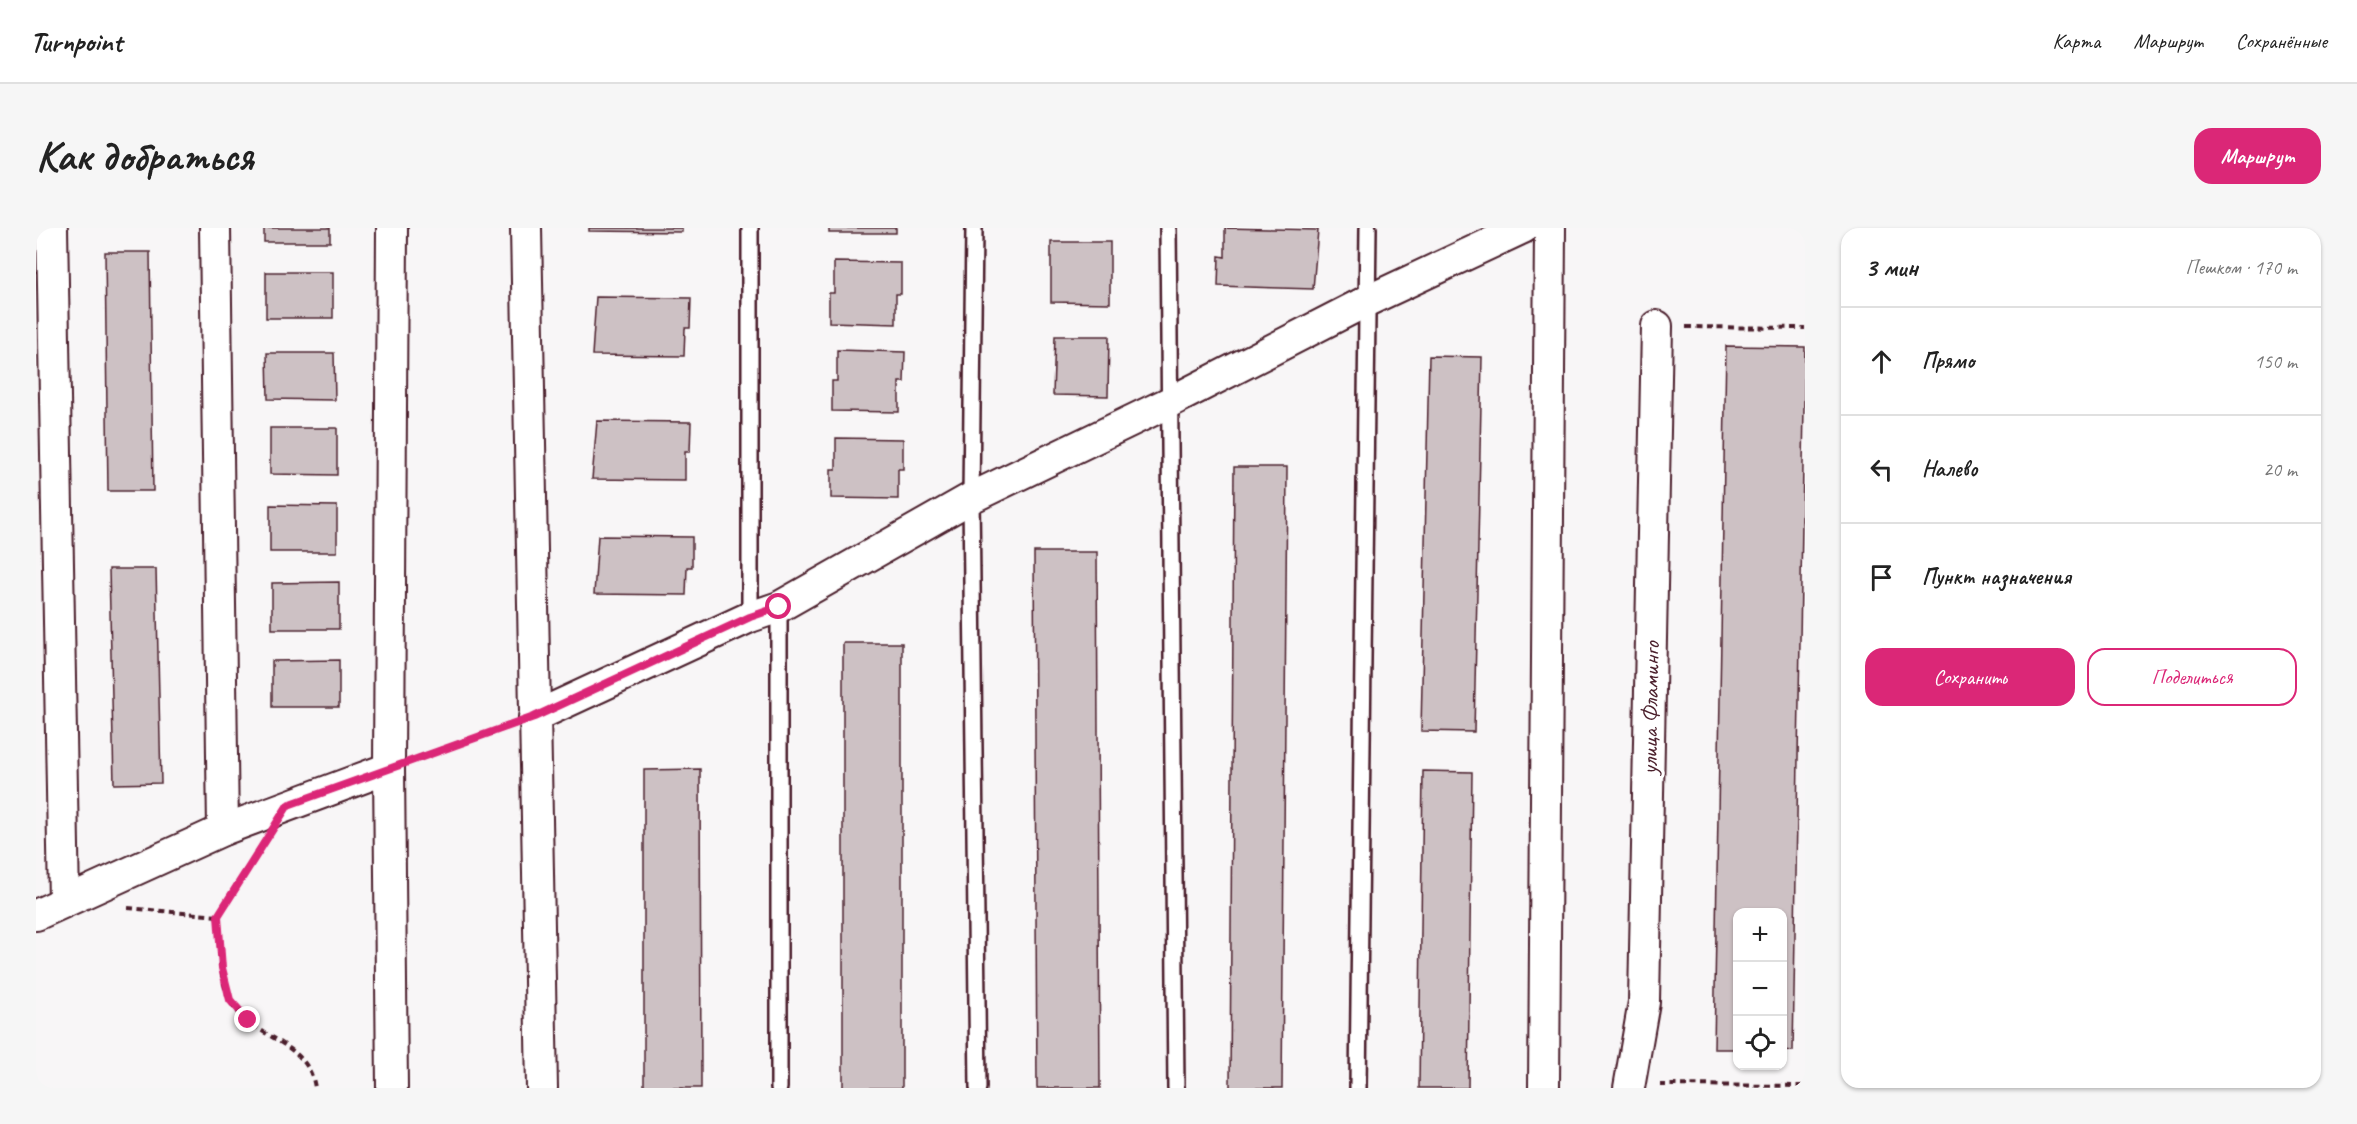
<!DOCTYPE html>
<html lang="ru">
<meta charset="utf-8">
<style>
:root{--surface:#fff;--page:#f6f6f6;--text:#222;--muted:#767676;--line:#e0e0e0;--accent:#db2777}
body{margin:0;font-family:Caveat,sans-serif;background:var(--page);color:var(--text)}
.controls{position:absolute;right:18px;bottom:18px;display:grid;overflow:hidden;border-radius:12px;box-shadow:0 2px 4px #0004}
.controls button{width:54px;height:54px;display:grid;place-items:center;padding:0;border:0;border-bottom:2px solid var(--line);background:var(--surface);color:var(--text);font:30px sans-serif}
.stop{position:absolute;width:18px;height:18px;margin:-14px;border:4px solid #db2777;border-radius:50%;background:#fff}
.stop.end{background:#db2777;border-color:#fff;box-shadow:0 2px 6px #0008}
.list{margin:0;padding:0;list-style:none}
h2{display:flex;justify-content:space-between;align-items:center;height:78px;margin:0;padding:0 24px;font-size:26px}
h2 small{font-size:20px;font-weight:400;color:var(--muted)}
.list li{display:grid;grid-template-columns:39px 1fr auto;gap:18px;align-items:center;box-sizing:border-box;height:108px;padding:0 24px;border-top:2px solid var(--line)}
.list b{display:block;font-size:22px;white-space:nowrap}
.list em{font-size:20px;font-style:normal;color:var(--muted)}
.actions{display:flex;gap:12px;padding:18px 24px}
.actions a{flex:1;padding:14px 0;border:2px solid var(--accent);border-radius:18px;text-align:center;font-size:21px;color:var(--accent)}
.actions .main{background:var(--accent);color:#fff}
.icon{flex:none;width:33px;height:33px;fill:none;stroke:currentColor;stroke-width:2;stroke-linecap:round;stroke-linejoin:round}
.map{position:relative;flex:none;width:1769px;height:860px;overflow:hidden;border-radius:18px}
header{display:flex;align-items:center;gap:36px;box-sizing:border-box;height:84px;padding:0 30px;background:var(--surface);border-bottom:2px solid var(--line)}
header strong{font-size:28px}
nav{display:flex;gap:33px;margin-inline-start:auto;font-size:21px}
.intro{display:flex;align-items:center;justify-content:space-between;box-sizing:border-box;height:144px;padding:0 36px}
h1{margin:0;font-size:42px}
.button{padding:15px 27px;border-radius:18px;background:var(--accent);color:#fff;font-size:21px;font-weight:700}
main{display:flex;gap:36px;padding:0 36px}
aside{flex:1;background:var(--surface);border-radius:18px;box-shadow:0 2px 4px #0004}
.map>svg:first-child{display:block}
.building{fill:#cdc1c4;stroke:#4a1f2b;stroke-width:1.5}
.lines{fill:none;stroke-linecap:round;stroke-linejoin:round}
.lane-casing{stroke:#4a1f2b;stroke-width:20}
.street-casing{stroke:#4a1f2b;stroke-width:34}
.path{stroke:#4a1f2b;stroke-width:4;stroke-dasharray:6 4.5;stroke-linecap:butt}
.lane{stroke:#fff;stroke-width:15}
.street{stroke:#fff;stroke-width:30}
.route{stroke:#db2777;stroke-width:8}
.labels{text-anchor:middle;stroke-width:6;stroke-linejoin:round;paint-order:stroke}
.street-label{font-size:24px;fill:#4a1f2b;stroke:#fff}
</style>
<header>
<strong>Turnpoint</strong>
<nav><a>Карта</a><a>Маршрут</a><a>Сохранённые</a></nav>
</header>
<div class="intro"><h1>Как добраться</h1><a class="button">Маршрут</a></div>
<main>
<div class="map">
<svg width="1769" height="860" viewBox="0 0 1769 860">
<rect width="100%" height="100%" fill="#f8f6f7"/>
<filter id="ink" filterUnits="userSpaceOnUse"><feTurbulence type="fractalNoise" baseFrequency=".0167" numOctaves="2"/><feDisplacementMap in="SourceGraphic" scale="12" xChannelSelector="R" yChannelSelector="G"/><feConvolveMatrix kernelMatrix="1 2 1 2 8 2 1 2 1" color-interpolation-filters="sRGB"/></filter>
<g filter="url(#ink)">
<g class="building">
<rect x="228" y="0" width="66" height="14"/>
<polygon points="553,0 646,0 646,4 553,3"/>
<rect x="793" y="0" width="67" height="5"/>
<polygon points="1189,0 1282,2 1277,61 1182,58 1183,28 1189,29"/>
<polygon points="1015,14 1074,14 1074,75 1015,74"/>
<polygon points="69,24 114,24 117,263 72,263"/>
<polygon points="798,34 865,35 865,66 860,66 860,96 793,94 793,65 798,65"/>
<rect x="230" y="44" width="67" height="46"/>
<polygon points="560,69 655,70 654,100 649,100 648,128 556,127"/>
<polygon points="1019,108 1073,108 1072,168 1017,167"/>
<polygon points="1690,118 1769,119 1757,823 1746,822 1746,684 1702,684 1702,821 1678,821"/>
<polygon points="801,122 869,124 868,154 863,154 863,184 796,183 796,153 801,153"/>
<polygon points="231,125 298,125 299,172 232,171"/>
<polygon points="1393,128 1446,129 1438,504 1385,503"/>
<polygon points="561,193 655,194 654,224 649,224 649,252 556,251"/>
<polygon points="234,200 301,200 301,247 234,246"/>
<polygon points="800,210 867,211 867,241 862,241 862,271 795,270 795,241 800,241"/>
<polygon points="1198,239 1251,239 1246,860 1194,860"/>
<polygon points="234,277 301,278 301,324 234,324"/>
<polygon points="562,308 656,309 656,339 651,339 650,367 558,366"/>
<polygon points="998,324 1061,324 1064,860 1001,860"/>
<polygon points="73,341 120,341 125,555 78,556"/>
<polygon points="303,354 303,401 236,401 236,355"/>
<rect x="807" y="415" width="59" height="445"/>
<polygon points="303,432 303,479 236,479 236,433"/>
<polygon points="664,541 665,860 608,860 608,542"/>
<polygon points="1387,543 1436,544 1432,860 1383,860"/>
</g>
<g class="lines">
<g class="lane-casing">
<g id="lane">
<polyline points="714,0 714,389"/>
<polyline points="938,0 935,270 942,860"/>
<polyline points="1132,0 1140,860"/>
<polyline points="743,379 743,860"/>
<polyline points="1322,860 1332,0"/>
</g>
</g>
<g class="street-casing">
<g id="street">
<polyline points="16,0 28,674"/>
<polyline points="179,0 187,602"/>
<polyline points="490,0 506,860"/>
<polyline points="498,489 714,389 743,379 935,270 1132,175 1331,73 1487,0"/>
<polyline points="0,687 187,602 353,540"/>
<polyline points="356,860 353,540 356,0"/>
<polyline points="1508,860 1514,0"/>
<polyline points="1593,860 1608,774 1621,98"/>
</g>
</g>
<g class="path">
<polyline points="1650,99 1769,100"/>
<polyline points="382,530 471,499"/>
<path d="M92 680 182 688C184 714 182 748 194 772 214 811 272 811 279 860"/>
<polyline points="182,688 225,620"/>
<polyline points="1624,857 1769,858"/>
</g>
<use href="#lane" class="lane"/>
<use href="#street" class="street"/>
</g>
</g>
<g class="lines" filter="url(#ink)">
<polyline class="route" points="212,792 194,772 186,740 182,688 252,577 498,489 714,389 743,379"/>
</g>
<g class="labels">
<g class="street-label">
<text transform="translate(1614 480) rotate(-89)" y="8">улица Фламинго</text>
</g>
</g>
</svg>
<div class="controls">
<button>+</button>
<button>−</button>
<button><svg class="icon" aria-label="locate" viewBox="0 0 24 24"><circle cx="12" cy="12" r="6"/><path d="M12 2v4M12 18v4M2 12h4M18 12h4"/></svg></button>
</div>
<div class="stop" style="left:743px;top:379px"></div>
<div class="stop end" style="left:212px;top:792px"></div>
</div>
<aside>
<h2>3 мин<small>Пешком · 170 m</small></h2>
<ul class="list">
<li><svg class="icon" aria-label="ahead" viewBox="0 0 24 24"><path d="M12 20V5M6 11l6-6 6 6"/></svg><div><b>Прямо</b></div><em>150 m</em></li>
<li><svg class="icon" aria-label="left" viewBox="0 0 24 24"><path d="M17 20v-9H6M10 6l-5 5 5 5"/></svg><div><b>Налево</b></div><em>20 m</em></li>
<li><svg class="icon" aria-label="arrive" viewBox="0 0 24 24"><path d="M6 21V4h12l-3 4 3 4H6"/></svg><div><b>Пункт назначения</b></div></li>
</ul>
<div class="actions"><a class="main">Сохранить</a><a>Поделиться</a></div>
</aside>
</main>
